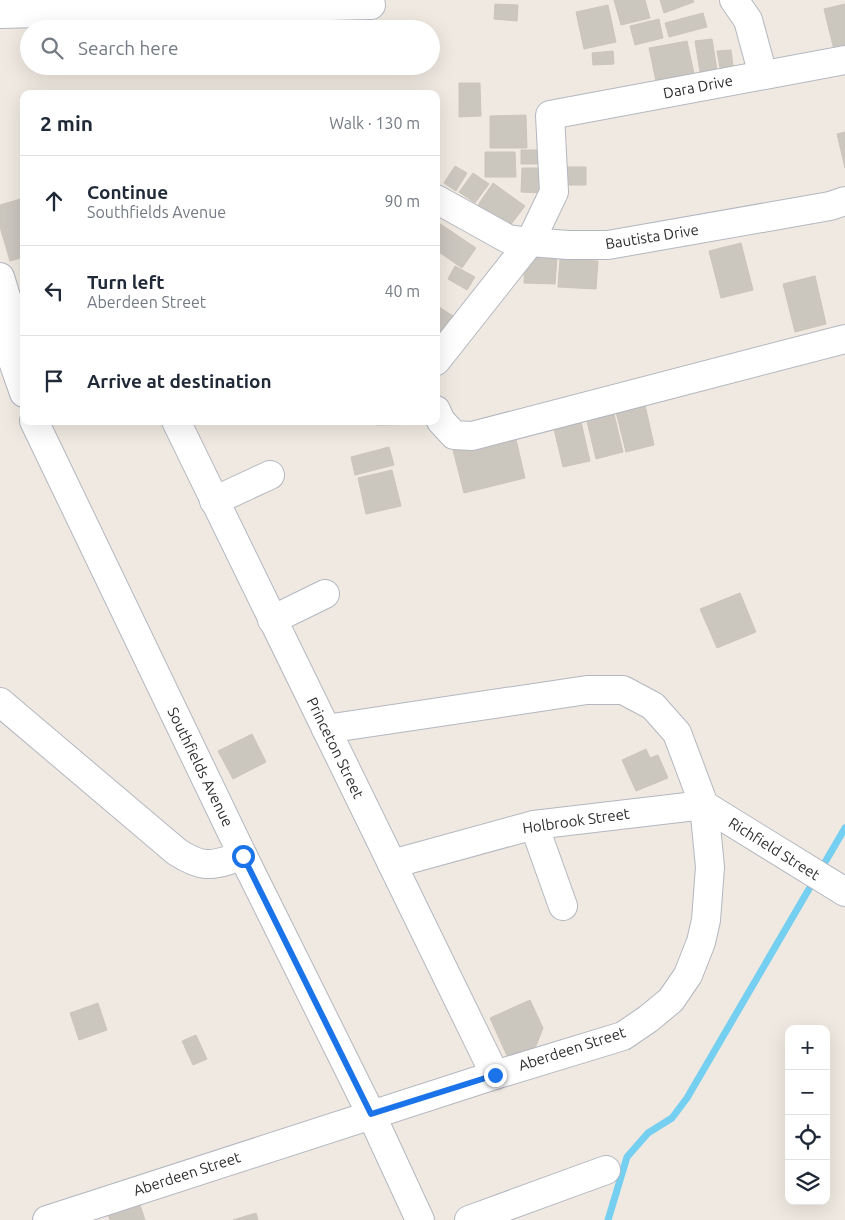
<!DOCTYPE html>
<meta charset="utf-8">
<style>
:root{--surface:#fff;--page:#f6f6f7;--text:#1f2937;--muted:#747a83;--line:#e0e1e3}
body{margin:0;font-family:Ubuntu,sans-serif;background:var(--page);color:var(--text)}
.controls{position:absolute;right:15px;bottom:15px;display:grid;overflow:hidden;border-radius:10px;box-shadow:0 5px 20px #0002}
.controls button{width:45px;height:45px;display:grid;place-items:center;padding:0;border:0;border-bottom:1px solid var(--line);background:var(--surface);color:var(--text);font:25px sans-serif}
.stop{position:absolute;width:15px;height:15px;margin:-11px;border:4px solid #1a73e8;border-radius:50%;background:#fff}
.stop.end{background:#1a73e8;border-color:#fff;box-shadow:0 1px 5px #0008}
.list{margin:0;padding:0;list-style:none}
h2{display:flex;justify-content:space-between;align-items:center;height:65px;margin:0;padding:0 20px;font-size:21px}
h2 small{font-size:16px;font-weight:400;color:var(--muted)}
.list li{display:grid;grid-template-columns:32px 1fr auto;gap:15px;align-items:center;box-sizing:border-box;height:90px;padding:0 20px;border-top:1px solid var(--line)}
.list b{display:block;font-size:19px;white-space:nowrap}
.list p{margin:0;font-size:16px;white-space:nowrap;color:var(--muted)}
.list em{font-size:16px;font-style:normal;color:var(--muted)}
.icon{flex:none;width:28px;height:28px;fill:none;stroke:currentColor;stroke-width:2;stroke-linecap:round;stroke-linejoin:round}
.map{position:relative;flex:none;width:845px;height:1220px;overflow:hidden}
.search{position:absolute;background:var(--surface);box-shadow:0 5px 20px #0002;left:20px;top:20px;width:420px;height:55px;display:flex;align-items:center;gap:12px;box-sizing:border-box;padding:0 18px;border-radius:28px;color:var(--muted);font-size:19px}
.panel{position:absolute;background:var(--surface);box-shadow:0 5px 20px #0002;left:20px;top:90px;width:420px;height:335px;border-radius:10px}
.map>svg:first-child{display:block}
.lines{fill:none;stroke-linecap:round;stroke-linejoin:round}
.stream{stroke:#75cff0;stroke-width:7}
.building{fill:#cbc7bf;stroke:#cbc5ba}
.minor-casing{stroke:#b4b7c1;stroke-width:30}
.minor{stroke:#fff;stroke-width:28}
.route{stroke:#1a73e8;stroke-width:6}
.labels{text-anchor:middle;stroke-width:4;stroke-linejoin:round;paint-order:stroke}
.street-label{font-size:15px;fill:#2e2e2e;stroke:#fff}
</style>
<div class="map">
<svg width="845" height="1220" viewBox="0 0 845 1220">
<rect width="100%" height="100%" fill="#efe9e1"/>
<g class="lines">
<g class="stream">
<polyline points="824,864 845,828"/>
<polyline points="608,1220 627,1157 648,1133 672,1118 687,1098 809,889"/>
</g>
</g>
<g class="building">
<polygon points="614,0 645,0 650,18 621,25"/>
<polygon points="660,0 693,0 694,2 664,13"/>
<polygon points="495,4 518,5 517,21 494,19"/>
<polygon points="845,4 845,48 834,50 824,9"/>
<polygon points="608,5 616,42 584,49 576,12"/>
<polygon points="703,13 707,27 669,37 665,23"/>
<polygon points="659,19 663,38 635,45 630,26"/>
<polygon points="712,39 717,70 700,72 695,41"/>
<polygon points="687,41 695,78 657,86 649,48"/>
<polygon points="731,50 733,66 720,68 717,51"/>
<polygon points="613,51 614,64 593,65 592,53"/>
<polygon points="459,83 480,83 481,116 459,117"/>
<polygon points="526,115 527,148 490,148 490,116"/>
<polygon points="845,132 845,168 837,134"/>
<rect x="521" y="150" width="20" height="14"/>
<polygon points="485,152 515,152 516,177 485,177"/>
<polygon points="455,166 467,173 456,191 444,183"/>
<rect x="564" y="167" width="22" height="18"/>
<polygon points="522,168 543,168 542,193 521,192"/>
<polygon points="473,173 489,184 475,203 459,192"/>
<polygon points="493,183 525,206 509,227 478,205"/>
<polygon points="24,198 24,257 10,261 0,227 0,205"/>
<polygon points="436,221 476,248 462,268 436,250"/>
<polygon points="741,243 753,290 721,298 709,251"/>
<polygon points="525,255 557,257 555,284 524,283"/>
<polygon points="560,259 598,261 596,289 558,287"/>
<polygon points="455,266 475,277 467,290 448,279"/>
<polygon points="815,276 826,324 795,332 783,284"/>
<polygon points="436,305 453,316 437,341 436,340"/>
<polygon points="645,405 654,445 626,452 616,412"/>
<polygon points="613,410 623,452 596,459 586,417"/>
<polygon points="376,421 422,421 422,424 376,425"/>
<polygon points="581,422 590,461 563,467 554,429"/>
<polygon points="515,435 525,478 464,493 453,450"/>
<polygon points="389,447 394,465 355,475 351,457"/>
<polygon points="392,470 401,506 366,514 358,478"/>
<polygon points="740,593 756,632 717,648 700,609"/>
<polygon points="252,734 266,762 233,779 218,751"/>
<polygon points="646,749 650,758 658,755 668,778 636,791 622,760"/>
<polygon points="530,1000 543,1028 536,1046 508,1058 490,1018"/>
<polygon points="98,1003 107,1030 79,1040 70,1013"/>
<polygon points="196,1035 207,1059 193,1065 182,1041"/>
<polygon points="138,1199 145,1220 110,1220 106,1209"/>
<polygon points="256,1213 258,1220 233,1220"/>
</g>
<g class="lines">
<g class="minor-casing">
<g id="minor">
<polyline points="734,0 748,20 763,75"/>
<polyline points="0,14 371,5 370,0"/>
<polyline points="436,199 508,239 530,242 568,245 608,245 830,206 845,201"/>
<polyline points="0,277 8,303 10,353 24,393"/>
<polyline points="436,361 530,242 554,192 550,115 845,60"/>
<polyline points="436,410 441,421 454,435 472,436 845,339"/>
<polyline points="34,421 243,856 371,1114 420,1220"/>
<polyline points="176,421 495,1075"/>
<polyline points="214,501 270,475"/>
<polyline points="272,620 325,594"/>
<path d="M0 702 177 852C205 870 212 865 243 856"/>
<polyline points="534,825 563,906"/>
<polyline points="392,864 534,825 704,805 845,892"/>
<polyline points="47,1220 495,1075 623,1036 648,1019 671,1000 688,975 701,942 706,920 710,867 704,805 677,733 653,706 623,690 587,690 326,729"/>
<polyline points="469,1220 606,1170"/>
</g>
</g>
<use href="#minor" class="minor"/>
</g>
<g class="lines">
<polyline class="route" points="243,856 371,1114 495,1075"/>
</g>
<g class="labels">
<g class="street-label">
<text transform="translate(698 87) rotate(-11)" y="5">Dara Drive</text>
<text transform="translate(652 237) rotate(-9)" y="5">Bautista Drive</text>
<text transform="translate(335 748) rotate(64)" y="5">Princeton Street</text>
<text transform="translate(200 767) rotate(64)" y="5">Southfields Avenue</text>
<text transform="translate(576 821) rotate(-8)" y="5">Holbrook Street</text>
<text transform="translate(774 849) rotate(32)" y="5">Richfield Street</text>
<text transform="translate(572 1049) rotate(-18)" y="5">Aberdeen Street</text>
<text transform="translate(187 1174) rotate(-18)" y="5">Aberdeen Street</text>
</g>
</g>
</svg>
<div class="controls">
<button>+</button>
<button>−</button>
<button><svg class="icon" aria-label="locate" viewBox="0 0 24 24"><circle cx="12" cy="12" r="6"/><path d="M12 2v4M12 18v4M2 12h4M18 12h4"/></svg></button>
<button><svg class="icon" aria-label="layers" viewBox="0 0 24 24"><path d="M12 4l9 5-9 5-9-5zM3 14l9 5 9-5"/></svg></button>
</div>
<div class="stop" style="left:243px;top:856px"></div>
<div class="stop end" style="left:495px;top:1075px"></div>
<div class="search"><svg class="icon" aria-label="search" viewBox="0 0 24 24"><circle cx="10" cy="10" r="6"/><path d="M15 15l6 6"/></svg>Search here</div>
<section class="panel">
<h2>2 min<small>Walk · 130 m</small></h2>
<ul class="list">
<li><svg class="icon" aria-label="ahead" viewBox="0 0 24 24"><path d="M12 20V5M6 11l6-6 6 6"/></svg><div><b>Continue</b><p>Southfields Avenue</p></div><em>90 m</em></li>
<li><svg class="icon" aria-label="left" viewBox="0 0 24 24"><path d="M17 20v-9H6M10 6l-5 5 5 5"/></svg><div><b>Turn left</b><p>Aberdeen Street</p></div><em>40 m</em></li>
<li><svg class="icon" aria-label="arrive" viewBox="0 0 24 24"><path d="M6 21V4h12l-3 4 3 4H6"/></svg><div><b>Arrive at destination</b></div></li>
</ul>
</section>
</div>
